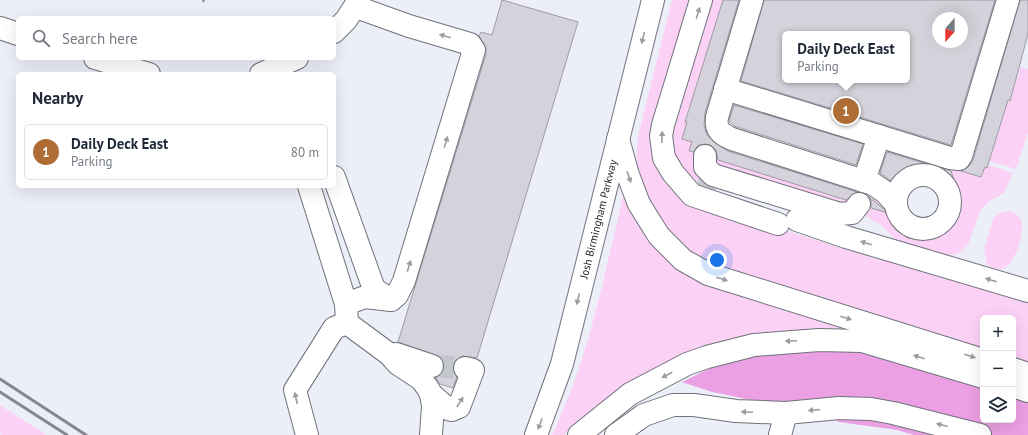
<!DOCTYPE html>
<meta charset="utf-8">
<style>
:root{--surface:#fff;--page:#f6f6f7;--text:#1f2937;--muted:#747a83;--line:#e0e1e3;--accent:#ad6d35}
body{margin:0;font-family:"PT Sans",sans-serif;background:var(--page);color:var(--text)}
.controls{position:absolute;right:12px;bottom:12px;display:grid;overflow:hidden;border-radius:6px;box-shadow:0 4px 16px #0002}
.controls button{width:36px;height:36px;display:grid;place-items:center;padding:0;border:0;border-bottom:1px solid var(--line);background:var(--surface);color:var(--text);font:20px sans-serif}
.compass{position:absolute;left:932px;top:12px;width:36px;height:36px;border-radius:50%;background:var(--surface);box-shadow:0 4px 16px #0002;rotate:201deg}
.you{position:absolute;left:717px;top:260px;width:14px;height:14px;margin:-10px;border:3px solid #fff;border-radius:50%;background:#1a73e8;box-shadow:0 0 0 6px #1a73e833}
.badge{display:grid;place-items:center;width:26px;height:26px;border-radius:50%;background:var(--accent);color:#fff;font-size:13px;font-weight:700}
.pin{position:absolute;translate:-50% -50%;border:2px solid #fff;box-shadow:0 1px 4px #0006}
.popup{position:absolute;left:782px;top:31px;width:128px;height:52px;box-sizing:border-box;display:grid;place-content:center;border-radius:6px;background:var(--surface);filter:drop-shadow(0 1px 3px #0005);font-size:13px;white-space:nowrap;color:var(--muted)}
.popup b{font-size:15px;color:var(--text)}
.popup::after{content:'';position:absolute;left:50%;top:100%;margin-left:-8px;border:8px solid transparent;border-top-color:var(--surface)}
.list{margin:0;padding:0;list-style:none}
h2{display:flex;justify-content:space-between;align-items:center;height:52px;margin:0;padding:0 16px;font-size:17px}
h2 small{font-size:13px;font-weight:400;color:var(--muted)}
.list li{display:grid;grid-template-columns:26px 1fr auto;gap:12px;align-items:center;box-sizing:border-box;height:56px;margin:0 8px 8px;padding:0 8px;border:1px solid var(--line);border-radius:6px}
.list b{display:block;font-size:15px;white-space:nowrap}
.list p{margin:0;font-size:13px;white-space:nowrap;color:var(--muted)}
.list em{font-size:13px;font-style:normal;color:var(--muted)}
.icon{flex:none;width:22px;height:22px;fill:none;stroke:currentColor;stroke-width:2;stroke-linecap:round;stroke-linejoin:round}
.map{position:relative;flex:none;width:1028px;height:435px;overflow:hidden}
.search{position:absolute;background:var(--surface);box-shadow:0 4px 16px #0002;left:16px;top:16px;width:320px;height:44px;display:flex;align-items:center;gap:10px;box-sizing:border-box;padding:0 14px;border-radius:6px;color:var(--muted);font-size:15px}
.panel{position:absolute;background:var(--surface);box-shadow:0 4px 16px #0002;left:16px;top:72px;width:320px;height:116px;border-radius:6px}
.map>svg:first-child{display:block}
.green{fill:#fcd1f6}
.forest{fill:#eba0e3}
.building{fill:#d5d2db;stroke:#9d9aa3;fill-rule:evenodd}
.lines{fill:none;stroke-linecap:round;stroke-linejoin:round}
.minor-tunnel{stroke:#c4c6ce;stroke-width:22;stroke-dasharray:22 11;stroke-linecap:butt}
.minor-casing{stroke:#6f727a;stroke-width:24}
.major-casing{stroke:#6f727a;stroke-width:24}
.path{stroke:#94969d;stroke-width:2.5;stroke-dasharray:4 2;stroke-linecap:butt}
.minor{stroke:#fff;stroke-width:22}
.major{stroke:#fff;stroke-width:22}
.rail{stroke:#86878e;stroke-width:3}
.oneway{fill:#9c9c9e}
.labels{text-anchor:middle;stroke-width:3.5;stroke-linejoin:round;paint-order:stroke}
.street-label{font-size:11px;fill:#222327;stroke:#eceff8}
</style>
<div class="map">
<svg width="1028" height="435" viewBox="0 0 1028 435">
<rect width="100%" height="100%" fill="#eceff8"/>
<g class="green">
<polygon points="672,0 694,0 654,127 704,205 880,260 900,260 1028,297 1028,366 1013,362 1013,318 983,318 983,353 710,269 657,224 636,166 638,137"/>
<polygon points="710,0 723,0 685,121 687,122 682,139 692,142 689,151 699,154 723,189 691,178 671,154 670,129"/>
<polygon points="1018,66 1028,69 1028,132 1016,169 989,161 1008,100 1010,101 1020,69"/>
<polygon points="711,157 853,202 848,207 720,172"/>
<path d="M883 160 927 161 967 167 965 172 981 177 985 167 987 168 988 165 1013 173 1004 193 988 202 980 211 968 245 961 252 955 254 944 257 897 241 882 226 863 214 870 207 873 197 883 203C891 257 965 249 959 195L880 170Z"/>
<path d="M624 193 658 246 983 364 845 330 807 329 761 333 715 345 628 384 592 409 564 435H552C589 359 604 275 624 193Z"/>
<path d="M1004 211C1010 212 1016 212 1020 218 1028 229 1011 287 987 264L984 249 994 217Z"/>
<polygon points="0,405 46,435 2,435 0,434"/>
</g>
<polygon class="forest" points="819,349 874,352 983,383 983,420 1013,420 1013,392 1028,397 1028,435 914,435 897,430 839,422 833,419 754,403 751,400 712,392 682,382 725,361 753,356"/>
<g class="building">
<polygon points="502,0 578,22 477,358 462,356 456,360 453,365 453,371 457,377 453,388 440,384 436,378 441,375 444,370 444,363 441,357 398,342 486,54 486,48 479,36 481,32 492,35"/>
<polygon points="723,0 739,0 705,113 704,126 707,135 715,143 728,151 857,192 846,200 718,160 716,150 711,145 705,144 698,145 694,152 689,151 692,142 682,139 687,122 685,122"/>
<path d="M764 0H995L951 145 741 81ZM938 18H962V42H938ZM785 34H907V80H785Z"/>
<polygon points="1020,0 1028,0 1028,34 1010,101 1008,100 987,168 985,167 981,177 961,171 969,166 973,160"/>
<polygon points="734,105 863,144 856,165 734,126 729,121"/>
<polygon points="887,152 951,171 959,195 959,209 954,223 944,233 937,237 923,240 908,238 896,230 885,212 871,208 871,200 868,196 891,215 898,215 906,208 914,218 920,221 933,218 940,207 940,199 937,192 931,187 923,185 916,187 909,191 906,198 894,183 880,173"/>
</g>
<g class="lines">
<g class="minor-tunnel">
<polyline points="697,185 715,190"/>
<polyline points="432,366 465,368"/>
</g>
<g class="minor-casing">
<g id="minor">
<polyline points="701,0 663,125 661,136 664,158 673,173 692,195 778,224"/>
<path d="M752 0 717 117C715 130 721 134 732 139L873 184 885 192 895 203"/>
<polyline points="0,28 18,34"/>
<polyline points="334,32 346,20 359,0"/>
<polyline points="95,58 149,74"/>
<polyline points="261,74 297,58"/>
<polyline points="725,89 950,158 959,159 961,156 1008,0"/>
<polyline points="618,139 628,175 639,204 659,236 683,260 708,274 983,360"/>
<polyline points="705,156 705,167 713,175 840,214 852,213 859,204"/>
<circle cx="923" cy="202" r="27"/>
<polyline points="334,177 374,289 391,300"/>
<polyline points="864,181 879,136"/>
<polyline points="309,186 346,304 347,323 389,354 398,364 421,379 427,387 431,394 433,406 431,435"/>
<polyline points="797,220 846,237 1028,291"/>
<polyline points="346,304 365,297 391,300 397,295 404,281 474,50 470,44 409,26 356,7"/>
<polyline points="396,354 432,366"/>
<polyline points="1013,369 1028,374"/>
<polyline points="1013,386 1028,391"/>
<polyline points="431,394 448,409 452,410 459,407 473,370 465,368"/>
<polyline points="307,435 295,390 334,328 347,323"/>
<polyline points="579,435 630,394 687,364 707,357 754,345 819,340 862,341 983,377"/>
<polyline points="616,435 644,415 673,405 694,405 736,411 786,413 839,408 871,409 893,413 980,435"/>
<polyline points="780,435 786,413"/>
</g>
</g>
<g class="major-casing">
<g id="major">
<path id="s1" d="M536 435 562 364 653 0"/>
</g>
</g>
<polyline class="path" points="203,0 204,2"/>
<use href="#minor" class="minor"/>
<use href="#major" class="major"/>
<g class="rail">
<polyline points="0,379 86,435"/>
<polyline points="0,392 67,435"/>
</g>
</g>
<defs><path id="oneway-solid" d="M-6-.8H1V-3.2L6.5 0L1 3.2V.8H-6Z"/></defs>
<g class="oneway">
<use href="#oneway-solid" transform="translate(698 13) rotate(-73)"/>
<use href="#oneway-solid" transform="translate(445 36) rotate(-164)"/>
<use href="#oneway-solid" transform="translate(643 38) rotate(104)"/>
<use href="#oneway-solid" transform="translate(662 137) rotate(-88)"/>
<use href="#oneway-solid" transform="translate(446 142) rotate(-73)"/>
<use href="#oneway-solid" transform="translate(629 177) rotate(71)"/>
<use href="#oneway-solid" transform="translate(866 243) rotate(-163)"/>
<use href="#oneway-solid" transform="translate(409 266) rotate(-73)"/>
<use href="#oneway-solid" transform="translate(722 279) rotate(18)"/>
<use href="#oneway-solid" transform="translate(991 280) rotate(-163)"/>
<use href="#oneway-solid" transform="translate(578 299) rotate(104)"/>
<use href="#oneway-solid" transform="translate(846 318) rotate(17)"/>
<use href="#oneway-solid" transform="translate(791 341) rotate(177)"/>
<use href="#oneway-solid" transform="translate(970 356) rotate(17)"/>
<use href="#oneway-solid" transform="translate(919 357) rotate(-163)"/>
<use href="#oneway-solid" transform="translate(667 375) rotate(152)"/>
<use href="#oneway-solid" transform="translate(296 398) rotate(-103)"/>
<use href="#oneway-solid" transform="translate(460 402) rotate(-58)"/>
<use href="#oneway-solid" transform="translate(814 410) rotate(176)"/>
<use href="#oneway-solid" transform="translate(747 412) rotate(-178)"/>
<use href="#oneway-solid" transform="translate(540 424) rotate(111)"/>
<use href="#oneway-solid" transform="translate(942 425) rotate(-166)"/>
</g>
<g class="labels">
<g class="street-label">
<text dy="4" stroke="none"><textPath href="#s1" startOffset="225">Josh Birmingham Parkway</textPath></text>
</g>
</g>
</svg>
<div class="controls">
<button>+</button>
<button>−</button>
<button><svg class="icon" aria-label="layers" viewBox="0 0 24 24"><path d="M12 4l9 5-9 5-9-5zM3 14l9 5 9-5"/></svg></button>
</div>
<svg class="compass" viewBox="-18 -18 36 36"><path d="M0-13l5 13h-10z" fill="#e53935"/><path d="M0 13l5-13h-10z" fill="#747a83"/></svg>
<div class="you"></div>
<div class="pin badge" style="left:846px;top:111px">1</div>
<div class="popup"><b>Daily Deck East</b>Parking</div>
<div class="search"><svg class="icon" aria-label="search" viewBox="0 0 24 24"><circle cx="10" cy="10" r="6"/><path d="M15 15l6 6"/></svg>Search here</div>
<section class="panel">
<h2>Nearby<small></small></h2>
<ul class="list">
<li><span class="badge">1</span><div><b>Daily Deck East</b><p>Parking</p></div><em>80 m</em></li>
</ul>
</section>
</div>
